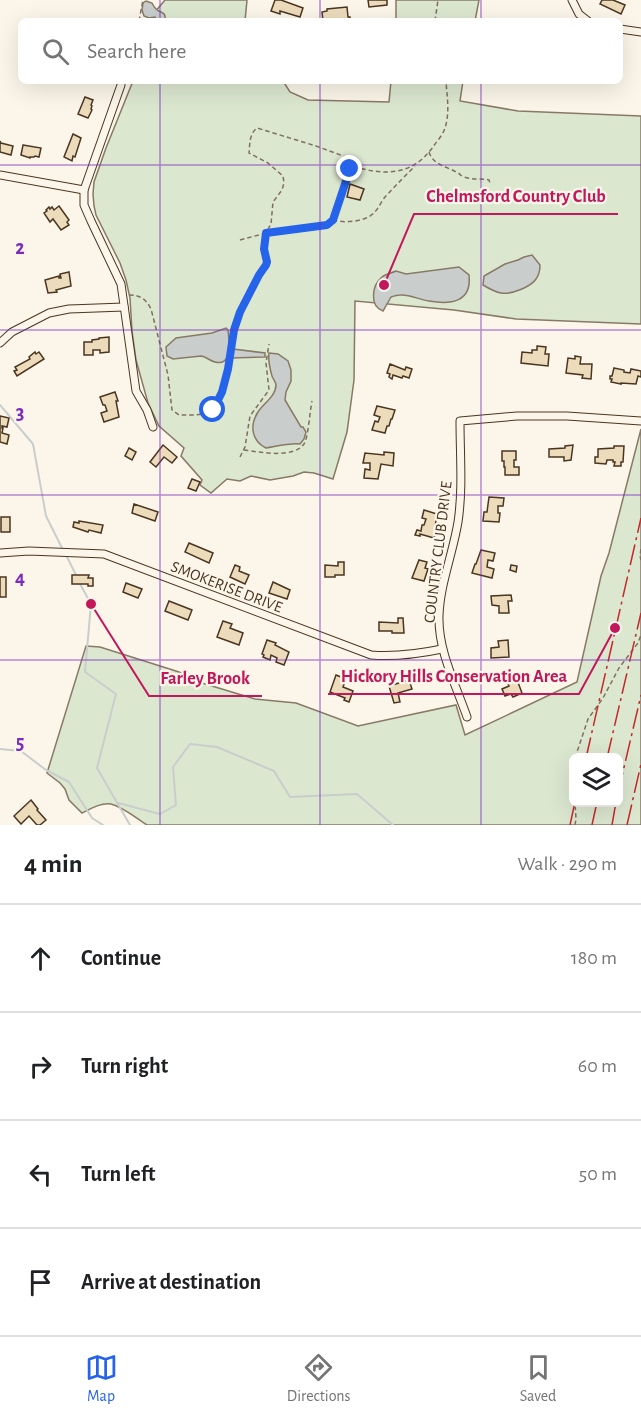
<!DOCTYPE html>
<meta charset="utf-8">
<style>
:root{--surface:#fff;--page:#f2f2f2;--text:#202124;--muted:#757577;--line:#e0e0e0;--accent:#2563eb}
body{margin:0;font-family:"Alegreya Sans",sans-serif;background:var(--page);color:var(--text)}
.controls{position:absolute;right:18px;bottom:18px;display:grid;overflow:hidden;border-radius:9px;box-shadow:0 6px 24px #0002}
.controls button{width:54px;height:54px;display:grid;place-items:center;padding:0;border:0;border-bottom:2px solid var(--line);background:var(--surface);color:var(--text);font:30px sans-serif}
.stop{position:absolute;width:18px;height:18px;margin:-14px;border:4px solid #2563eb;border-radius:50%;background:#fff}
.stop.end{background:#2563eb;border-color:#fff;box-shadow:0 2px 6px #0008}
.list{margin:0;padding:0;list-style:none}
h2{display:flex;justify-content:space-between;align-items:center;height:78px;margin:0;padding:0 24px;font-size:26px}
h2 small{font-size:20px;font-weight:400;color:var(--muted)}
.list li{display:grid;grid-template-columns:39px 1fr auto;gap:18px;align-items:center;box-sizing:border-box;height:108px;padding:0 24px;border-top:2px solid var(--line)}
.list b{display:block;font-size:22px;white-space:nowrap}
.list em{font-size:20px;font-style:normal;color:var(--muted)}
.icon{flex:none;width:33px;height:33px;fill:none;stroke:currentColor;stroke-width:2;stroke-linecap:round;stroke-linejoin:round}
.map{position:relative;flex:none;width:641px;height:825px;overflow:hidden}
.search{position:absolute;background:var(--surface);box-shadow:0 6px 24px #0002;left:18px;right:18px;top:18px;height:66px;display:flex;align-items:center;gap:15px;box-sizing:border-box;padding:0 21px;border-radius:9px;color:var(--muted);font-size:22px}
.sheet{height:510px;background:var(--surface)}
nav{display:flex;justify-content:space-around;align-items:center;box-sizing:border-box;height:84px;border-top:2px solid var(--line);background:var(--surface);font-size:16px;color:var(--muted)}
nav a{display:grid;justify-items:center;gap:3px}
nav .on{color:var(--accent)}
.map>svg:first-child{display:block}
.green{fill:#dce7d0;stroke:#887966;stroke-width:1.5;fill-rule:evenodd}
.water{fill:#c9cecd;stroke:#887966;stroke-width:1.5}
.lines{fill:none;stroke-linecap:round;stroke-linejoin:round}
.stream{stroke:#c9cecd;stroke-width:2}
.building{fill:#ecdcbc;stroke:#4a3520;stroke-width:1.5}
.street-casing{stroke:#4a3520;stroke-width:9}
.path{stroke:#7f6f5c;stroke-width:1.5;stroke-dasharray:4.5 3;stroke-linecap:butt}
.street{stroke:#fbf6e9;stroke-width:7}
.power{stroke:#c62828;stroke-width:1.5;stroke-dasharray:21 4.5 3 4.5;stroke-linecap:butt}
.route{stroke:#2563eb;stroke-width:8}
.grid{fill:none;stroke:#7b2cbf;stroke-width:1.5;stroke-opacity:0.55}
.labels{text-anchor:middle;stroke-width:4.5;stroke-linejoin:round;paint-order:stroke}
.street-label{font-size:16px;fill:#4a3520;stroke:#fbf6e9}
.grid-label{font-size:20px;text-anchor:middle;font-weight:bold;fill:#7b2cbf;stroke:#fbf6e9;stroke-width:4.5;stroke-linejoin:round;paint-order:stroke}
.leader{fill:none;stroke:#c2185b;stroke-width:2}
.callout-dot{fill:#c2185b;stroke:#fbf6e9;stroke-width:2}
.callout-label{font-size:18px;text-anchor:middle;font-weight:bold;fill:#c2185b;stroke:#fbf6e9;stroke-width:4.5;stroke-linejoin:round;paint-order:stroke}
</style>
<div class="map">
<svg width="641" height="825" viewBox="0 0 641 825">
<rect width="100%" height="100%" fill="#fbf6e9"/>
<g class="green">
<polygon points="165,0 247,0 245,21 150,21 155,12"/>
<polygon points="396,0 479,0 475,21 396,21"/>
<polygon points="133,81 283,81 290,92 308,100 389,102 391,81 463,81 460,101 518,111 641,116 641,324 516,319 454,310 355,301 354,380 347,432 333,479 314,473 304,472 293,476 270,480 251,476 240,481 227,479 211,493 200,485 202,480 181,456 184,448 159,426 148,403 136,360 132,331 130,298 126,280 120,263 96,215 94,206 93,194 94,182 106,148"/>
<path d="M641 429V825H147C136 818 123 807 111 804 102 802 90 809 82 813L69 800 65 789 60 783 47 773 86 646 100 647 179 672 202 683 255 699 296 703 358 726 456 705 465 735 577 682 601 576 609 553ZM574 758H618V802H574Z"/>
</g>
<g class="water">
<path d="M146 1 152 3C153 5 154 7 156 9 161 14 166 10 165 21H157L155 17 149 18 144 16 142 10 143 3Z"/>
<path d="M532 255 540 265C540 270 539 275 536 279 531 287 510 295 501 293 495 292 488 288 483 285L484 276 505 264 518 260 524 257Z"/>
<path d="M459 267 469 275C472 302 451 305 429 301 420 300 409 294 400 295 397 295 394 296 391 297L383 311C369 306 372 285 382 277 386 274 392 273 396 271L406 274Z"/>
<path d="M226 328 228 330C229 340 233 367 215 362 210 361 207 357 201 356L173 359 167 356 166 347 176 338 212 333Z"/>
<polygon points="233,349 265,353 265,357 231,358"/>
<path d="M269 353 278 354 288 361 291 370V381L286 392 285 400 301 427H303L306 432 304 439 300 444C289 443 278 446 266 448 252 441 249 426 258 412 263 404 276 396 276 385 276 382 273 379 272 376 270 369 268 360 269 353Z"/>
</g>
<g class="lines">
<g class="stream">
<polyline points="0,405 33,444 46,516 63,550"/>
<polyline points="66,555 77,577"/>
<polyline points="79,582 91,604 85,672 116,694 97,768 130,825"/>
<polyline points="0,749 21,751 46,770 69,782 92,818 103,825"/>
<polyline points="118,803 160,814 176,805 173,767 190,744 217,747 274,771 290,797 357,794 393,825"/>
</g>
</g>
<g class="building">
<polygon points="275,0 281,0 303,8 300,17 280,11 280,14 271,11"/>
<polygon points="368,0 387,0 387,5 369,7"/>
<polygon points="602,0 613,0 625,5 621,14 600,4"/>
<polygon points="347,7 348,17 350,17 350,21 323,21 322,12 327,11 327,9"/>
<polygon points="85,97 93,100 91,105 92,106 91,109 92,110 88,118 78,114"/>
<polygon points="73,134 81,138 75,157 73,156 72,161 64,157"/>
<polygon points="0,141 1,143 13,146 11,155 0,152"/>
<polygon points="23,145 41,148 39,157 35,156 34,157 30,157 30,158 21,155"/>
<polygon points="350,184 364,189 360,200 347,197"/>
<polygon points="59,206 69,220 67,222 69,225 61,230 53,219 50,222 44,213 47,211 46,210 49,207 50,209 52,207 54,210"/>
<polygon points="69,272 71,286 56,290 57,292 48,293 45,280 59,276 59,278 61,278 60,274"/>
<polygon points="109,337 109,352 100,353 100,350 93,350 93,355 84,355 84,342 92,342 92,340 99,339 99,338"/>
<polygon points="537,346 546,347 545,354 549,354 548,366 521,363 522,352 532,353 532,350 537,350"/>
<polygon points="35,352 36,354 39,352 44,359 17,376 14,371 17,370 15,367 30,359 29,357"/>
<polygon points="575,356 581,357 580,364 592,364 591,379 582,378 583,375 566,373 568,358 575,359"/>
<polygon points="390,364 405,370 406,367 412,369 409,378 403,376 402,378 393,375 392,379 389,377 390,374 387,373"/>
<polygon points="614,368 624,370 624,372 630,373 631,369 641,371 641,377 638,376 636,384 621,383 621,384 611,382 612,379 610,379 610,376 612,376"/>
<polygon points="115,392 118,401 116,401 119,417 104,422 101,413 107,411 105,405 103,405 100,397"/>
<polygon points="377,406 395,410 392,419 391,419 389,426 387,426 385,433 372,430 375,421 378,422 380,417 374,415"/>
<polygon points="0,416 9,418 7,427 2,426 2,428 3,428 2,433 9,435 7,444 0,442"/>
<polygon points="163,445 177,457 172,463 164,457 156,467 150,462"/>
<polygon points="573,445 571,460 564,461 564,457 549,457 549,449 565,448 565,446"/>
<polygon points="614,446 624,446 623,462 621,462 621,466 614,466 615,462 613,462 613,460 607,460 606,464 595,463 595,457 598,457 598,449 614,448"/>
<polygon points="129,448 136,452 132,460 125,456"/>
<polygon points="502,451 516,451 516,460 514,460 514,467 519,467 519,475 505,475 505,467 504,467 504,461 502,461"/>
<polygon points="384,452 394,453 393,466 381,464 378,479 364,478 365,469 370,470 370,463 363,463 365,453 384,455"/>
<polygon points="192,479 200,482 196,491 188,488"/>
<polygon points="489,497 504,498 503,506 498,506 498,513 500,513 499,522 483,521 484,512 487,512"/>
<polygon points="134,504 158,512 155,521 132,513"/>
<polygon points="424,510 437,514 435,528 437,529 434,538 420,534 420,536 415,535 417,530 421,531 422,525 424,525 426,519 422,518"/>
<rect x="1" y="517" width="9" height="15"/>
<polygon points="79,521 103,525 101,533 89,530 88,532 73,527 74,522 79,523"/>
<polygon points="189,543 213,553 209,563 185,552"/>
<polygon points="481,550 495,553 493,561 488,560 487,567 494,569 492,578 472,573 475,564 476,564"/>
<polygon points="419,560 427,562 425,568 428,569 424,581 412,578"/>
<polygon points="338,562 344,562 344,575 335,575 335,577 325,577 325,565 338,566"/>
<polygon points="235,565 240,567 239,571 249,575 245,584 230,577"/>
<polygon points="511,565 517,566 516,572 510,570"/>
<polygon points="72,575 89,575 88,578 93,578 93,586 88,586 88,584 72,584"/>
<rect x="0" y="577" width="6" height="20"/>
<polygon points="273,582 290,590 287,599 269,593"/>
<polygon points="126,583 142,589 138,598 123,592"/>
<polygon points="511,595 512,601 508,601 509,613 499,613 499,606 492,605 491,596"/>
<polygon points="169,601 192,610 188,620 165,611"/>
<polygon points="398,618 403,618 404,633 392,633 392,631 379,631 379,622 398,623"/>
<polygon points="223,621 232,624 230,628 243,633 239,645 217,637"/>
<polygon points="267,640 276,643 275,645 289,652 284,665 276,662 277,658 271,655 270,660 263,657 264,655 262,654"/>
<polygon points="508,640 509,657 491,658 491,648 499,647 498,641"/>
<polygon points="336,675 346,679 343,687 353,691 349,702 344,700 345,698 330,692"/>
<polygon points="516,677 522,693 513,697 511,694 505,696 502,689 509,686 507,681"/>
<polygon points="409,680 412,689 398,693 400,702 394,703 389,686"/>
<polygon points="31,800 38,809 37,810 46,820 40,825 37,825 29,816 21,824 14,816"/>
</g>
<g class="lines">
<g class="street-casing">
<g id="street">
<polyline points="572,0 579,14 588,21"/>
<polyline points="620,29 641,32"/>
<polyline points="121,85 84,190 84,205 91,221 121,284 136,391 147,410 153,427"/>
<polyline points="0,175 84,190"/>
<polyline points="0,343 12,332 49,313 69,309 124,307"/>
<path d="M0 553 29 551 104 554 371 655C395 657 418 654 442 649"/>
<path d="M467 717C456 685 438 651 439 616 440 584 453 553 458 522 463 489 460 455 460 421L517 416H567L641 421"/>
</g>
</g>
<g class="path">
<polyline points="139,21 143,0"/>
<polyline points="435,21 438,0"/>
<path d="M429 152C433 165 446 166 456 172 461 174 459 175 464 177 472 180 481 178 489 180L490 183"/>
<path d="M333 220C343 223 361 222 370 216 378 211 380 203 385 197 395 186 405 176 415 166"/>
<polyline points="240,240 266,233 327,225 333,220 352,167"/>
<path d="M129 295C140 295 146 299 151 309L168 375 172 410 179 415H194L205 414 212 411 216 406 222 392 228 369 234 330 240 312 259 275 266 265 267 262 264 249 266 233 271 224 273 202 282 190 284 183 283 176 268 163 249 153C250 144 249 134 257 128L316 146 346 157 350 161 353 166C384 176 412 176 433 147 437 141 443 135 445 128 450 112 447 97 446 81"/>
<path d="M244 450C260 452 293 459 304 444 308 439 310 410 312 401"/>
<polyline points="240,457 245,447 250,416 269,390 266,363 269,344"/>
<polyline points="641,549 640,556 641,560"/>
<polyline points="575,758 588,719 603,698 619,668 638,643 641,635"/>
<polyline points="575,825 576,819 575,802"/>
</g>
<use href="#street" class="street"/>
<g class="power">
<polyline points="586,758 641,518"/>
<polyline points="607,758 641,613"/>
<polyline points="618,793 641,695"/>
<polyline points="570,825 575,802"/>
<polyline points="592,825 597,802"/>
<polyline points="612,825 616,802"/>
<polyline points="627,825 641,764"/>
</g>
</g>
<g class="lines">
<polyline class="route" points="213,410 222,392 228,369 234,330 240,312 259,275 266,265 267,262 264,249 266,233 327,225 333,220 350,169"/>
</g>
<path class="grid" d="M160 0V21M320 0V21M481 0V21M160 81V825M320 81V825M481 81V825M0 165H641M0 330H641M0 495H641M0 660H641"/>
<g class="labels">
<g class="street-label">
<text transform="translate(437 552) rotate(-83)" y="6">COUNTRY CLUB DRIVE</text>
<text transform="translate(227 586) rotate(21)" y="6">SMOKERISE DRIVE</text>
</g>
</g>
<g class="grid-label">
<text x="20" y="254">2</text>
<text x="20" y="419">3</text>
<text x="20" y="584">4</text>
<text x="20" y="749">5</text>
</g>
<path class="leader" d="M384 285L414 214H618M615 628L579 694H328M91 604L149 696H262"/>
<g class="callout-dot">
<circle cx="384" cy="285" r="6"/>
<circle cx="615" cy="628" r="6"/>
<circle cx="91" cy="604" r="6"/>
</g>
<g class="callout-label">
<text x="516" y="202">Chelmsford Country Club</text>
<text x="454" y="682">Hickory Hills Conservation Area</text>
<text x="205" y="684">Farley Brook</text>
</g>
</svg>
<div class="controls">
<button><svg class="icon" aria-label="layers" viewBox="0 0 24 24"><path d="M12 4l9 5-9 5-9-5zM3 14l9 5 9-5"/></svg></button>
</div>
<div class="stop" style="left:213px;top:410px"></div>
<div class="stop end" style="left:350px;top:169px"></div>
<div class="search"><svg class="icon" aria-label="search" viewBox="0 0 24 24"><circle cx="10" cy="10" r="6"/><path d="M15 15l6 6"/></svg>Search here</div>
</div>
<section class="sheet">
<h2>4 min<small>Walk · 290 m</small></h2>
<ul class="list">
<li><svg class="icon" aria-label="ahead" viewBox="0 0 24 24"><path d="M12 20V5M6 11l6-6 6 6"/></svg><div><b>Continue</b></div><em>180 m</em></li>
<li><svg class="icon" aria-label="right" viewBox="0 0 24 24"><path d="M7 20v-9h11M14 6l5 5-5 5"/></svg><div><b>Turn right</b></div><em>60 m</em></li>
<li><svg class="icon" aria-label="left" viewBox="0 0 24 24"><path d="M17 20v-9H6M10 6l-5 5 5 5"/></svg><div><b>Turn left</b></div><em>50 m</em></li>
<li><svg class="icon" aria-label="arrive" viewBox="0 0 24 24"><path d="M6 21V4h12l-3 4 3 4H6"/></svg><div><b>Arrive at destination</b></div></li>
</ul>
</section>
<nav>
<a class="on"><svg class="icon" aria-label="map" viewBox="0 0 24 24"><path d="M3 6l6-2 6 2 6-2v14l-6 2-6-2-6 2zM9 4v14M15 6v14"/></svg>Map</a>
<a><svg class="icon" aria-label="directions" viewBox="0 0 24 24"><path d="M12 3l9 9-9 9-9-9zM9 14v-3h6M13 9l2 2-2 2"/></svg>Directions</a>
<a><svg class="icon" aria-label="saved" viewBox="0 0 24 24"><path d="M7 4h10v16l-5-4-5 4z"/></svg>Saved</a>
</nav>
